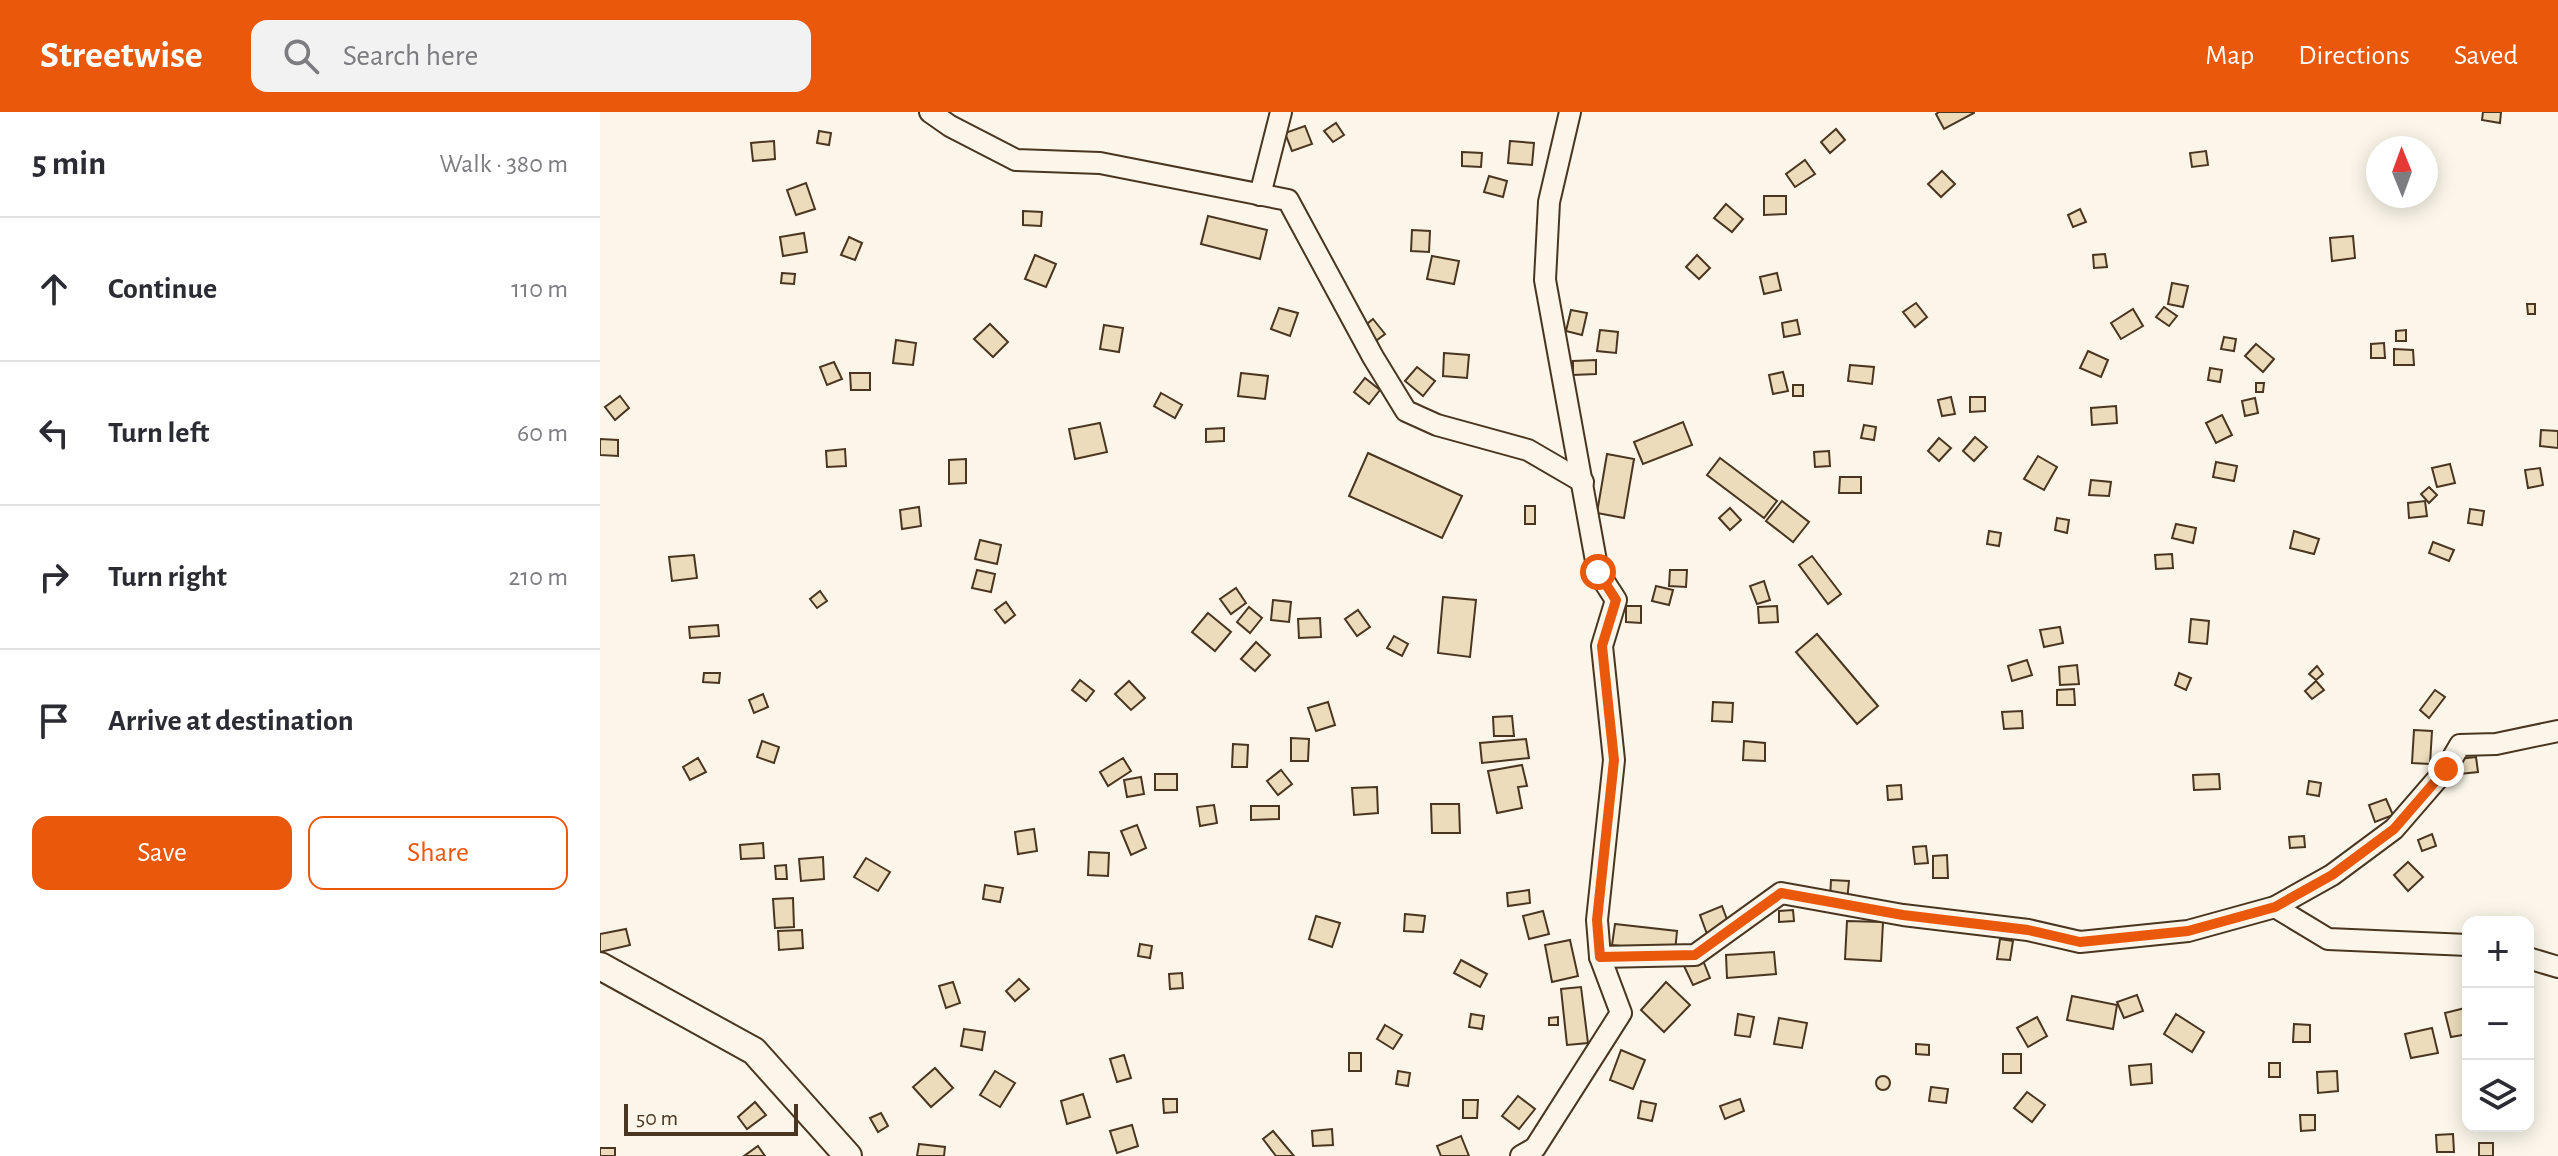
<!DOCTYPE html>
<meta charset="utf-8">
<style>
:root{--surface:#fff;--page:#f2f2f3;--text:#2b2b33;--muted:#7c7c81;--line:#e1e1e2;--accent:#ea580c}
body{margin:0;font-family:"Alegreya Sans",sans-serif;background:var(--page);color:var(--text)}
.controls{position:absolute;right:24px;bottom:24px;display:grid;overflow:hidden;border-radius:16px;box-shadow:0 4px 20px #0003}
.controls button{width:72px;height:72px;display:grid;place-items:center;padding:0;border:0;border-bottom:2px solid var(--line);background:var(--surface);color:var(--text);font:40px sans-serif}
.compass{position:absolute;left:1766px;top:24px;width:72px;height:72px;border-radius:50%;background:var(--surface);box-shadow:0 4px 20px #0003;rotate:359deg}
.scale{position:absolute;left:24px;bottom:20px;width:174px;box-sizing:border-box;padding-left:8px;border:4px solid #4a3520;border-top:0;font-size:22px;line-height:28px;white-space:nowrap;color:#4a3520;-webkit-text-stroke:6px #fbf6e9;paint-order:stroke}
.stop{position:absolute;width:24px;height:24px;margin:-18px;border:6px solid #ea580c;border-radius:50%;background:#fff}
.stop.end{background:#ea580c;border-color:#fff;box-shadow:0 2px 8px #0008}
.list{margin:0;padding:0;list-style:none}
h2{display:flex;justify-content:space-between;align-items:center;height:104px;margin:0;padding:0 32px;font-size:34px}
h2 small{font-size:26px;font-weight:400;color:var(--muted)}
.list li{display:grid;grid-template-columns:52px 1fr auto;gap:24px;align-items:center;box-sizing:border-box;height:144px;padding:0 32px;border-top:2px solid var(--line)}
.list b{display:block;font-size:30px;white-space:nowrap}
.list em{font-size:26px;font-style:normal;color:var(--muted)}
.actions{display:flex;gap:16px;padding:24px 32px}
.actions a{flex:1;padding:18px 0;border:2px solid var(--accent);border-radius:16px;text-align:center;font-size:28px;color:var(--accent)}
.actions .main{background:var(--accent);color:#fff}
.icon{flex:none;width:44px;height:44px;fill:none;stroke:currentColor;stroke-width:2;stroke-linecap:round;stroke-linejoin:round}
.map{position:relative;flex:none;width:1958px;height:1044px;overflow:hidden}
header{display:flex;align-items:center;gap:48px;box-sizing:border-box;height:112px;padding:0 40px;background:var(--accent);color:#fff}
header strong{font-size:38px}
nav{display:flex;gap:44px;margin-inline-start:auto;font-size:28px}
.search{width:560px;height:72px;background:var(--page);display:flex;align-items:center;gap:20px;box-sizing:border-box;padding:0 28px;border-radius:16px;color:var(--muted);font-size:30px}
main{display:flex}
aside{flex:1;background:var(--surface)}
.map>svg:first-child{display:block}
.building{fill:#ecdcbc;stroke:#4a3520;stroke-width:2}
.lines{fill:none;stroke-linecap:round;stroke-linejoin:round}
.minor-casing{stroke:#4a3520;stroke-width:24}
.tertiary-casing{stroke:#4a3520;stroke-width:30}
.minor{stroke:#fbf6e9;stroke-width:20}
.tertiary{stroke:#fbf6e9;stroke-width:26}
.route{stroke:#ea580c;stroke-width:10}
</style>
<header>
<strong>Streetwise</strong>
<div class="search"><svg class="icon" aria-label="search" viewBox="0 0 24 24"><circle cx="10" cy="10" r="6"/><path d="M15 15l6 6"/></svg>Search here</div>
<nav><a>Map</a><a>Directions</a><a>Saved</a></nav>
</header>
<main>
<aside>
<h2>5 min<small>Walk · 380 m</small></h2>
<ul class="list">
<li><svg class="icon" aria-label="ahead" viewBox="0 0 24 24"><path d="M12 20V5M6 11l6-6 6 6"/></svg><div><b>Continue</b></div><em>110 m</em></li>
<li><svg class="icon" aria-label="left" viewBox="0 0 24 24"><path d="M17 20v-9H6M10 6l-5 5 5 5"/></svg><div><b>Turn left</b></div><em>60 m</em></li>
<li><svg class="icon" aria-label="right" viewBox="0 0 24 24"><path d="M7 20v-9h11M14 6l5 5-5 5"/></svg><div><b>Turn right</b></div><em>210 m</em></li>
<li><svg class="icon" aria-label="arrive" viewBox="0 0 24 24"><path d="M6 21V4h12l-3 4 3 4H6"/></svg><div><b>Arrive at destination</b></div></li>
</ul>
<div class="actions"><a class="main">Save</a><a>Share</a></div>
</aside>
<div class="map">
<svg width="1958" height="1044" viewBox="0 0 1958 1044">
<rect width="100%" height="100%" fill="#fbf6e9"/>
<g class="building">
<polygon points="1339,0 1374,0 1374,1 1344,17 1336,2"/>
<polygon points="1883,0 1901,0 1900,11 1882,8"/>
<polygon points="736,11 744,23 733,30 724,19"/>
<polygon points="705,14 712,32 692,39 685,21"/>
<polygon points="1236,17 1245,28 1230,41 1221,30"/>
<polygon points="219,19 231,21 229,33 217,31"/>
<polygon points="174,29 175,47 153,49 151,31"/>
<polygon points="910,29 934,31 932,53 908,51"/>
<polygon points="1606,39 1608,53 1592,55 1590,41"/>
<polygon points="862,40 882,41 881,55 862,54"/>
<polygon points="1205,48 1215,62 1195,75 1186,62"/>
<polygon points="1342,59 1355,72 1341,85 1328,72"/>
<polygon points="889,64 907,69 903,85 884,80"/>
<polygon points="206,71 215,97 196,103 187,78"/>
<polygon points="1164,84 1186,84 1186,102 1164,103"/>
<polygon points="1126,92 1143,107 1132,120 1114,106"/>
<polygon points="1480,97 1486,110 1473,115 1468,103"/>
<polygon points="423,99 442,100 441,114 423,113"/>
<polygon points="608,104 667,118 660,147 601,132"/>
<polygon points="812,118 830,119 829,140 811,139"/>
<polygon points="204,121 207,140 183,144 180,125"/>
<polygon points="1753,124 1755,146 1732,149 1730,126"/>
<polygon points="249,125 262,131 255,148 241,143"/>
<polygon points="1505,142 1507,155 1494,156 1493,143"/>
<polygon points="435,143 456,152 446,175 425,167"/>
<polygon points="1097,143 1110,156 1099,167 1086,155"/>
<polygon points="832,144 859,149 854,172 827,167"/>
<polygon points="182,161 195,162 194,172 181,171"/>
<polygon points="1177,161 1181,178 1164,182 1160,165"/>
<polygon points="1572,171 1588,174 1583,195 1568,192"/>
<polygon points="1316,191 1327,205 1315,215 1303,200"/>
<polygon points="1927,192 1935,192 1935,202 1928,202"/>
<polygon points="1564,195 1577,204 1569,214 1556,205"/>
<polygon points="679,196 698,201 690,224 671,217"/>
<polygon points="1533,197 1543,214 1521,227 1511,211"/>
<polygon points="971,198 987,201 982,223 966,219"/>
<polygon points="773,207 785,222 773,231 762,216"/>
<polygon points="1197,208 1200,222 1184,225 1182,211"/>
<polygon points="390,212 408,230 393,245 374,227"/>
<polygon points="504,213 523,216 519,240 500,237"/>
<polygon points="1000,218 1018,220 1016,241 997,239"/>
<polygon points="1806,218 1806,229 1796,229 1796,219"/>
<polygon points="1624,225 1636,227 1634,239 1621,237"/>
<polygon points="296,228 316,231 313,253 293,251"/>
<polygon points="1784,231 1785,246 1771,246 1771,232"/>
<polygon points="1656,232 1674,247 1663,260 1645,244"/>
<polygon points="1794,237 1813,238 1814,253 1794,253"/>
<polygon points="1488,239 1508,248 1501,265 1480,256"/>
<polygon points="844,241 869,243 867,266 843,264"/>
<polygon points="996,248 996,262 973,263 973,249"/>
<polygon points="234,250 242,267 227,273 220,255"/>
<polygon points="1250,253 1274,255 1272,272 1248,269"/>
<polygon points="817,255 835,269 823,284 805,269"/>
<polygon points="1610,256 1622,258 1620,270 1608,268"/>
<polygon points="1183,260 1188,279 1173,282 1169,263"/>
<polygon points="250,261 270,261 270,278 251,278"/>
<polygon points="641,261 668,264 665,287 638,284"/>
<polygon points="765,266 780,278 769,292 754,280"/>
<polygon points="1656,271 1664,271 1663,280 1656,280"/>
<rect x="1193" y="273" width="10" height="11"/>
<polygon points="561,281 582,293 575,306 554,294"/>
<polygon points="20,284 29,296 15,308 5,295"/>
<polygon points="1351,285 1355,302 1342,304 1338,288"/>
<polygon points="1370,285 1385,285 1385,299 1370,300"/>
<polygon points="1655,286 1658,301 1645,304 1642,289"/>
<polygon points="1516,294 1517,311 1492,313 1491,296"/>
<polygon points="1622,303 1632,323 1616,331 1606,311"/>
<polygon points="1083,310 1092,333 1043,352 1034,330"/>
<polygon points="500,311 507,340 475,347 469,317"/>
<polygon points="1264,313 1276,315 1274,328 1261,326"/>
<polygon points="624,316 624,329 606,330 606,317"/>
<polygon points="1941,318 1958,319 1958,336 1940,334"/>
<polygon points="1375,325 1387,335 1374,349 1363,339"/>
<polygon points="1339,326 1351,336 1339,349 1328,339"/>
<polygon points="0,327 18,328 18,344 0,343"/>
<polygon points="245,337 246,354 227,355 226,339"/>
<polygon points="1229,339 1230,354 1215,355 1214,340"/>
<polygon points="768,341 862,384 842,426 749,384"/>
<polygon points="1007,342 1034,347 1024,406 997,401"/>
<polygon points="1438,344 1457,355 1444,378 1424,367"/>
<polygon points="1120,346 1177,389 1164,406 1107,363"/>
<polygon points="366,347 366,371 349,372 349,348"/>
<polygon points="1616,350 1637,354 1634,369 1613,365"/>
<polygon points="1850,352 1855,371 1837,375 1832,356"/>
<polygon points="1940,356 1943,373 1928,376 1925,358"/>
<polygon points="1240,365 1261,365 1261,381 1239,381"/>
<polygon points="1491,368 1511,370 1509,384 1489,383"/>
<polygon points="1829,375 1837,383 1829,391 1821,382"/>
<polygon points="1182,389 1209,410 1193,430 1166,409"/>
<polygon points="1825,389 1827,404 1809,406 1808,391"/>
<rect x="925" y="394" width="10" height="18"/>
<polygon points="319,395 321,414 302,417 300,398"/>
<polygon points="1130,396 1141,408 1130,418 1119,406"/>
<polygon points="1870,397 1884,399 1882,413 1868,411"/>
<polygon points="1457,406 1469,408 1467,421 1455,418"/>
<polygon points="1576,412 1596,416 1593,431 1572,426"/>
<polygon points="1389,419 1401,421 1399,434 1387,432"/>
<polygon points="1694,419 1719,427 1714,442 1690,436"/>
<polygon points="380,428 401,433 397,452 375,447"/>
<polygon points="1833,430 1854,438 1849,449 1829,441"/>
<polygon points="1572,442 1573,456 1556,457 1555,443"/>
<polygon points="94,443 97,466 72,469 69,445"/>
<polygon points="1212,444 1241,482 1228,492 1199,453"/>
<polygon points="377,458 395,462 391,480 372,476"/>
<polygon points="1070,458 1087,458 1086,475 1069,474"/>
<polygon points="1164,469 1170,488 1157,492 1150,474"/>
<polygon points="1056,474 1073,478 1069,493 1052,489"/>
<polygon points="636,476 646,491 631,502 620,487"/>
<polygon points="220,479 227,489 217,496 210,487"/>
<polygon points="843,485 876,488 870,545 838,541"/>
<polygon points="673,488 691,490 689,510 671,508"/>
<polygon points="406,490 415,503 405,511 395,498"/>
<polygon points="1026,494 1041,494 1041,511 1026,510"/>
<polygon points="1177,494 1178,510 1159,511 1158,495"/>
<polygon points="649,495 662,506 650,521 637,510"/>
<polygon points="758,498 770,515 757,524 745,507"/>
<polygon points="608,501 631,520 615,539 592,520"/>
<polygon points="720,506 721,525 699,526 698,507"/>
<polygon points="1591,507 1609,509 1607,532 1589,530"/>
<polygon points="118,513 119,524 90,526 89,515"/>
<polygon points="1460,515 1463,531 1444,535 1440,518"/>
<polygon points="1217,522 1278,594 1257,612 1196,540"/>
<polygon points="794,524 808,532 802,544 787,536"/>
<polygon points="656,530 670,543 655,559 641,547"/>
<polygon points="1427,548 1432,563 1412,569 1408,554"/>
<polygon points="1477,553 1479,572 1460,573 1459,555"/>
<polygon points="1717,554 1723,562 1716,568 1709,562"/>
<polygon points="104,561 120,561 119,571 103,570"/>
<polygon points="1579,561 1591,566 1586,578 1575,573"/>
<polygon points="480,568 494,579 486,589 472,578"/>
<polygon points="529,569 545,586 531,598 515,582"/>
<polygon points="1716,569 1724,578 1712,587 1705,579"/>
<polygon points="1474,577 1475,593 1457,593 1457,578"/>
<polygon points="1835,578 1845,585 1829,606 1820,598"/>
<polygon points="163,582 168,595 154,601 149,588"/>
<polygon points="728,590 735,613 716,619 708,596"/>
<polygon points="1113,590 1133,591 1132,610 1112,609"/>
<polygon points="1422,599 1423,616 1404,617 1402,600"/>
<polygon points="912,604 914,624 894,624 893,605"/>
<polygon points="1814,618 1832,619 1830,652 1812,651"/>
<polygon points="691,626 709,627 708,649 691,649"/>
<polygon points="926,627 929,646 882,651 880,631"/>
<polygon points="162,629 179,635 174,651 157,645"/>
<polygon points="1144,629 1165,631 1165,649 1143,648"/>
<polygon points="633,632 648,633 647,655 632,655"/>
<polygon points="1876,645 1878,660 1860,662 1858,647"/>
<polygon points="98,646 106,660 90,668 83,655"/>
<polygon points="523,646 531,659 508,674 500,660"/>
<polygon points="922,653 927,674 918,675 922,696 897,701 888,659"/>
<polygon points="681,658 692,672 678,683 667,669"/>
<rect x="555" y="662" width="22" height="16"/>
<polygon points="1619,662 1620,677 1594,678 1593,663"/>
<polygon points="541,665 544,682 527,685 524,668"/>
<polygon points="1709,669 1721,671 1719,684 1707,682"/>
<polygon points="1301,673 1302,687 1288,688 1287,674"/>
<polygon points="777,675 778,701 754,703 752,676"/>
<polygon points="1786,687 1793,703 1775,710 1769,693"/>
<polygon points="831,692 859,692 860,721 832,721"/>
<polygon points="614,693 617,711 600,714 597,695"/>
<polygon points="651,694 679,694 679,707 651,708"/>
<polygon points="537,713 546,736 531,743 521,719"/>
<polygon points="434,717 437,739 418,742 415,720"/>
<polygon points="1832,722 1836,734 1822,739 1818,728"/>
<polygon points="1704,724 1705,735 1690,736 1689,725"/>
<polygon points="163,731 164,746 141,747 140,733"/>
<polygon points="1326,734 1328,751 1315,752 1313,735"/>
<polygon points="489,740 509,741 508,764 488,763"/>
<polygon points="1347,743 1348,766 1333,766 1333,744"/>
<polygon points="223,745 224,767 201,769 199,747"/>
<polygon points="266,746 290,760 278,779 254,765"/>
<polygon points="1808,750 1823,765 1808,779 1794,763"/>
<polygon points="186,753 187,767 176,767 175,754"/>
<polygon points="1231,768 1249,769 1247,789 1230,787"/>
<polygon points="385,773 403,776 400,790 383,787"/>
<polygon points="929,778 930,791 908,794 907,781"/>
<polygon points="193,786 194,815 175,816 173,787"/>
<polygon points="1122,794 1129,813 1107,822 1100,803"/>
<polygon points="1193,798 1194,809 1179,810 1179,799"/>
<polygon points="943,799 949,822 929,827 923,804"/>
<polygon points="805,802 825,804 823,820 804,819"/>
<polygon points="716,804 740,811 732,835 709,827"/>
<polygon points="1247,809 1283,810 1281,849 1245,847"/>
<polygon points="1015,812 1077,819 1075,840 1012,833"/>
<polygon points="26,817 30,833 0,840 0,822"/>
<polygon points="202,818 203,836 179,838 178,819"/>
<polygon points="1400,827 1413,829 1410,848 1397,847"/>
<polygon points="970,828 978,864 952,870 945,833"/>
<polygon points="540,832 552,834 550,846 538,844"/>
<polygon points="1174,840 1176,862 1127,866 1126,843"/>
<polygon points="1102,846 1110,866 1093,873 1084,854"/>
<polygon points="861,848 887,862 880,875 854,861"/>
<polygon points="582,861 583,876 570,877 569,862"/>
<polygon points="419,867 429,877 415,889 406,879"/>
<polygon points="353,870 360,891 346,896 339,874"/>
<polygon points="1066,870 1090,893 1064,920 1041,898"/>
<polygon points="981,875 988,931 967,933 961,877"/>
<polygon points="1537,883 1543,899 1524,906 1517,890"/>
<polygon points="1472,884 1517,893 1513,917 1467,908"/>
<polygon points="1865,896 1868,922 1851,925 1845,901"/>
<polygon points="871,902 884,904 882,917 869,915"/>
<polygon points="1138,902 1154,905 1150,925 1135,923"/>
<polygon points="1576,902 1604,920 1592,940 1564,922"/>
<polygon points="958,905 958,913 949,913 949,906"/>
<polygon points="1437,905 1447,924 1428,935 1417,916"/>
<polygon points="1179,906 1207,911 1202,936 1174,932"/>
<polygon points="1694,912 1710,913 1710,930 1693,930"/>
<polygon points="785,913 802,923 793,937 777,927"/>
<polygon points="1832,916 1838,941 1811,946 1805,922"/>
<polygon points="364,917 385,920 382,938 361,934"/>
<polygon points="1316,932 1329,933 1329,943 1316,942"/>
<polygon points="1021,938 1045,948 1033,977 1010,968"/>
<rect x="749" y="941" width="12" height="18"/>
<rect x="1403" y="942" width="18" height="19"/>
<polygon points="524,943 531,966 517,970 510,947"/>
<rect x="1669" y="951" width="11" height="14"/>
<polygon points="1551,952 1552,971 1531,973 1529,954"/>
<polygon points="335,956 353,976 331,995 313,975"/>
<polygon points="395,959 415,971 400,995 380,983"/>
<polygon points="798,959 810,961 808,974 796,972"/>
<polygon points="1737,959 1738,979 1718,981 1717,960"/>
<circle cx="1283" cy="971" r="7"/>
<polygon points="1331,975 1348,977 1346,991 1329,989"/>
<polygon points="1427,980 1445,993 1432,1010 1414,996"/>
<polygon points="483,982 490,1005 467,1012 461,989"/>
<polygon points="918,984 935,997 919,1017 902,1004"/>
<polygon points="563,987 577,987 577,1000 564,1001"/>
<polygon points="1140,987 1144,999 1125,1007 1120,994"/>
<polygon points="863,988 878,988 877,1006 863,1006"/>
<polygon points="1041,989 1056,992 1052,1009 1038,1006"/>
<polygon points="155,990 166,1003 147,1017 138,1005"/>
<polygon points="281,1001 288,1014 278,1020 270,1006"/>
<polygon points="1700,1003 1715,1003 1715,1018 1701,1019"/>
<polygon points="532,1013 538,1034 517,1041 510,1019"/>
<polygon points="732,1017 733,1033 713,1034 712,1019"/>
<polygon points="673,1019 694,1044 676,1044 663,1027"/>
<polygon points="1853,1022 1854,1040 1837,1040 1836,1023"/>
<polygon points="861,1024 869,1044 841,1044 837,1034"/>
<rect x="1879" y="1031" width="14" height="13"/>
<polygon points="319,1032 345,1035 344,1044 317,1044"/>
<polygon points="158,1034 165,1044 144,1044"/>
<rect x="0" y="1036" width="15" height="8"/>
</g>
<g class="lines">
<g class="minor-casing">
<g id="minor">
<polyline points="330,0 350,14 416,48 500,51 688,88 773,245 806,299 837,313 928,338 983,370"/>
<polyline points="660,83 681,0"/>
<polyline points="1675,795 1728,827 1868,833"/>
<polyline points="1000,845 1095,843 1181,781 1303,803 1428,818 1480,830 1588,819 1675,795 1732,763 1794,717 1846,657 1860,633 1896,632 1958,619"/>
<polyline points="1928,846 1958,855"/>
<polyline points="921,1044 935,1036 1021,901 1000,845 997,808 1014,648 1002,534 1016,488 998,460 945,168 949,90 970,0"/>
</g>
</g>
<g class="tertiary-casing">
<polyline id="tertiary" points="0,854 154,939 248,1044"/>
</g>
<use href="#minor" class="minor"/>
<use href="#tertiary" class="tertiary"/>
</g>
<g class="lines">
<polyline class="route" points="998,460 1016,488 1002,534 1014,648 997,808 1000,845 1095,843 1181,781 1303,803 1428,818 1480,830 1588,819 1675,795 1732,763 1794,717 1846,657"/>
</g>
</svg>
<div class="controls">
<button>+</button>
<button>−</button>
<button><svg class="icon" aria-label="layers" viewBox="0 0 24 24"><path d="M12 4l9 5-9 5-9-5zM3 14l9 5 9-5"/></svg></button>
</div>
<svg class="compass" viewBox="-18 -18 36 36"><path d="M0-13l5 13h-10z" fill="#e53935"/><path d="M0 13l5-13h-10z" fill="#7c7c81"/></svg>
<div class="scale">50 m</div>
<div class="stop" style="left:998px;top:460px"></div>
<div class="stop end" style="left:1846px;top:657px"></div>
</div>
</main>
